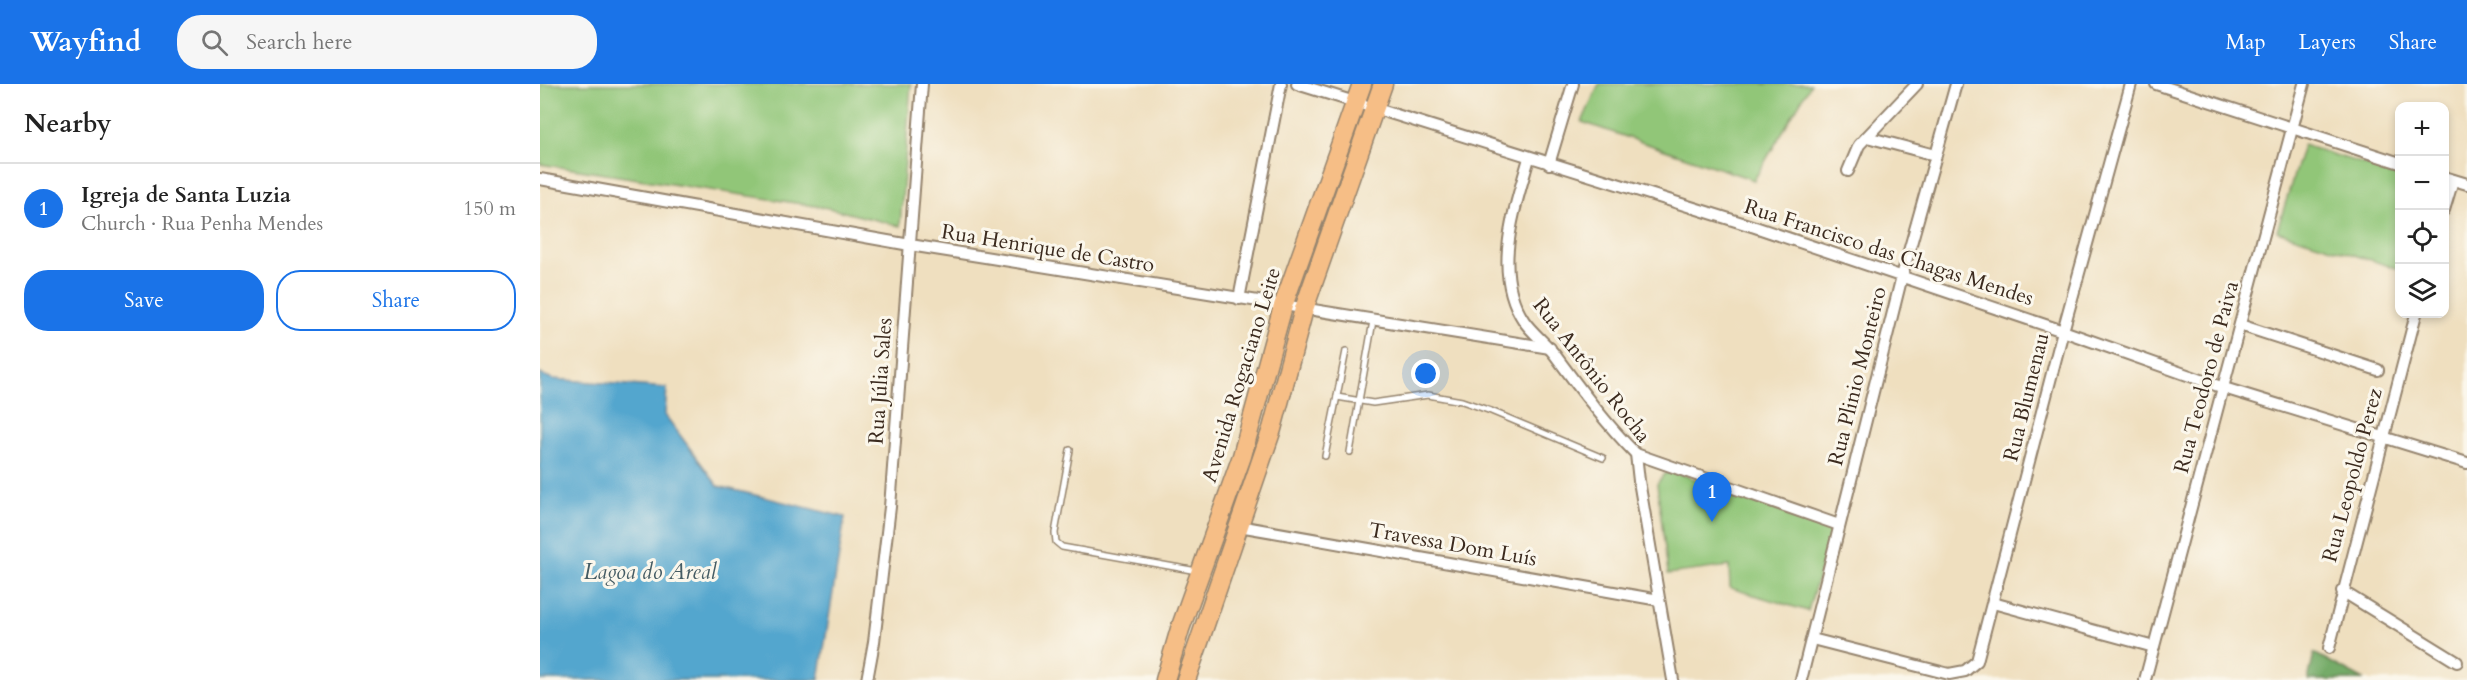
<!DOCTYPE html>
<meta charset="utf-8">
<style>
:root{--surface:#fff;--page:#f6f6f6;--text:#222;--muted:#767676;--line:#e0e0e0;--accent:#1a73e8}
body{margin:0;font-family:Cardo,serif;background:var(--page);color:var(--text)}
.controls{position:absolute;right:18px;top:18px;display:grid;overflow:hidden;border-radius:12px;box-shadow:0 3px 9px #0003}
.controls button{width:54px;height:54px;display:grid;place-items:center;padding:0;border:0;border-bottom:2px solid var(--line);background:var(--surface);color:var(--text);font:30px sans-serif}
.you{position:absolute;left:886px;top:290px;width:21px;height:21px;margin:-15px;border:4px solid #fff;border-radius:50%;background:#1a73e8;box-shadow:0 0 0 9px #1a73e833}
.badge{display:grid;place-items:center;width:39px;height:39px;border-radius:50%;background:var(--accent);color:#fff;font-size:20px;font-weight:700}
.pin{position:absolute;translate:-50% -50px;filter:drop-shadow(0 2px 3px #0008)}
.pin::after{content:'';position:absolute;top:32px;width:21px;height:18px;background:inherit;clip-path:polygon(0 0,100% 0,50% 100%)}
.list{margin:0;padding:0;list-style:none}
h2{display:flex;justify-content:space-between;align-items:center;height:78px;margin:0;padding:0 24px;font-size:26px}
h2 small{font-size:20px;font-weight:400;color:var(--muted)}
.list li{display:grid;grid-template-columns:39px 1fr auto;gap:18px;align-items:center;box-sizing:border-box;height:90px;padding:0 24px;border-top:2px solid var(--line)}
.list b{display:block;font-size:22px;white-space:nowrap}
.list p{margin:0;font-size:20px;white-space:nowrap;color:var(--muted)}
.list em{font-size:20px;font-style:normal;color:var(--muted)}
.actions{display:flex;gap:12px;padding:18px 24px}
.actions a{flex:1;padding:14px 0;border:2px solid var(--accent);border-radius:24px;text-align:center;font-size:21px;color:var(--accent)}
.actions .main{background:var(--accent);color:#fff}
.icon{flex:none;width:33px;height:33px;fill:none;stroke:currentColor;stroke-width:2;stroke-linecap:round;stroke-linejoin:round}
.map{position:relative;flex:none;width:1927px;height:596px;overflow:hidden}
header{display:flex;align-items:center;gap:36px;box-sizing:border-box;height:84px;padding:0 30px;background:var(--accent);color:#fff}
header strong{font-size:28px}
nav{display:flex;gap:33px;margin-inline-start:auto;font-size:21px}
.search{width:420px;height:54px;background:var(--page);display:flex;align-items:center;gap:15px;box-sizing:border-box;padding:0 21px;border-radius:24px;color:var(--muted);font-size:22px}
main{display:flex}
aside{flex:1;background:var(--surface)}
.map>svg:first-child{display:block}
.green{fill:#91c678;stroke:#66784b;stroke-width:1.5}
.forest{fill:#74ab68;stroke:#586a43;stroke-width:1.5}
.water{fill:#53a6ce;stroke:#476876;stroke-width:1.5}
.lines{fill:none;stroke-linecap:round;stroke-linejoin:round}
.lane-casing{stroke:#95846e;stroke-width:8}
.street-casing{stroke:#95846e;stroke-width:14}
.primary-casing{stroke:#95846e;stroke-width:21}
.lane{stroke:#fff;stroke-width:5}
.street{stroke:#fff;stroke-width:10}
.primary{stroke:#f6be86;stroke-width:18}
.labels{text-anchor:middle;stroke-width:6;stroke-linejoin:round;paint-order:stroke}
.street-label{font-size:21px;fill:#3b2a1e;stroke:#fbf7ec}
.water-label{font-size:22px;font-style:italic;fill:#455c64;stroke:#fbf7ec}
</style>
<header>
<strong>Wayfind</strong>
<div class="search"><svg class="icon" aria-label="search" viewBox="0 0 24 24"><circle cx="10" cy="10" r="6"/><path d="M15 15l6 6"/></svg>Search here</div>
<nav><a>Map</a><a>Layers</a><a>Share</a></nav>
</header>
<main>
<aside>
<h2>Nearby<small></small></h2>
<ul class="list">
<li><span class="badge">1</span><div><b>Igreja de Santa Luzia</b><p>Church · Rua Penha Mendes</p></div><em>150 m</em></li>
</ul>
<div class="actions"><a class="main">Save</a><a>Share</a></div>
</aside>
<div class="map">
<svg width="1927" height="596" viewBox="0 0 1927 596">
<rect width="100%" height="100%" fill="#fbf7ec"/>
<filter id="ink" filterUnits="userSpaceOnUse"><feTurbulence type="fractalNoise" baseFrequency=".0167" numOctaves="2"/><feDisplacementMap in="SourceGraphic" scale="12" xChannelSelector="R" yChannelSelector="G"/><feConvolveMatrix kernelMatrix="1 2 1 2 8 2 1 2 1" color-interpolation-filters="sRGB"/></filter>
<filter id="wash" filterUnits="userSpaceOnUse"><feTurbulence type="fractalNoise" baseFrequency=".008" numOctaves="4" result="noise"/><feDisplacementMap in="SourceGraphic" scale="24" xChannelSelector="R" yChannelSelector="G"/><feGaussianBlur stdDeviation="1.35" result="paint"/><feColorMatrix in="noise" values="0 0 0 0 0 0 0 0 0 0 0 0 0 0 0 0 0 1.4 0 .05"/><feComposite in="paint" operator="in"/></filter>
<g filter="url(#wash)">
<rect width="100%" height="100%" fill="#efdfbf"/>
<g class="green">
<polygon points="0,0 371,0 360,142 288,124 0,80"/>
<polygon points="1059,0 1271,0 1214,96 1042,38"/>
<polygon points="1763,61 1859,91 1859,185 1737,147"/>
<polygon points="1133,387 1292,445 1268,527 1190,504 1189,482 1128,490 1117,400 1124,390"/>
</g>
<polygon class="forest" points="1774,569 1824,596 1768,596"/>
<polygon class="water" points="0,290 13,295 127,304 125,331 178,402 305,433 279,596 0,596"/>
</g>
<g filter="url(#ink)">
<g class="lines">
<g class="lane-casing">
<g id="lane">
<polyline points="797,313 833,319 888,311 922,317 951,327 1063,374"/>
<polyline points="530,366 515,449 516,458 522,463 657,487"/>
<polyline points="810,368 833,237"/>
<polyline points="785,372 806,267"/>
</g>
</g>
<g class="street-casing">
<g id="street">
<polyline points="757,0 1215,143 1523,247 1684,304 1927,379"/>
<polyline points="1616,0 1860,79"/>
<polyline points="1327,53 1395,71"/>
<path d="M989 74C975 125 951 188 984 237 993 250 1006 259 1015 271 1040 305 1066 340 1096 370L1099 397 1133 596"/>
<polyline points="1009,80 1033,0"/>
<polyline points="1308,87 1319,61 1377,0"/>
<polyline points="1904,93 1927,100"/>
<polyline points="0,95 370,161 1010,264"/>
<polyline points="1904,126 1913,96"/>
<polyline points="699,215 741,0"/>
<polyline points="1700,241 1838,286"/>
<polyline points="1096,370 1299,441"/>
<polyline points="699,442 1119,516"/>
<polyline points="1802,507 1917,578"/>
<polyline points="1453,519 1614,563"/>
<polyline points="1272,555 1409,590 1425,587 1437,577 1523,247 1591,0"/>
<polyline points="1789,564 1876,230"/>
<polyline points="327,596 334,558 350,423 382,0"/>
<polyline points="1261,596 1362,192 1416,0"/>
<polyline points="1605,596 1764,0"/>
</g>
</g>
<g class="primary-casing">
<g id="primary">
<polyline points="625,596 640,545 702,372 743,222 822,0"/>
<polyline points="646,596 732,345 764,225 843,0"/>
</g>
</g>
<use href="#lane" class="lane"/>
<use href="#street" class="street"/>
<use href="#primary" class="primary"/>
</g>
</g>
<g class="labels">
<g class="street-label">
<text transform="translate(508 164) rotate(9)" y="7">Rua Henrique de Castro</text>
<text transform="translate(1349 168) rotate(18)" y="7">Rua Francisco das Chagas Mendes</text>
<text transform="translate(1052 286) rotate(52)" y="7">Rua Antônio Rocha</text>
<text transform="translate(701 291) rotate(-73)" y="7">Avenida Rogaciano Leite</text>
<text transform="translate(1317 292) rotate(-76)" y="7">Rua Plinio Monteiro</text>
<text transform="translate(1666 293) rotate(-75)" y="7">Rua Teodoro de Paiva</text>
<text transform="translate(340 297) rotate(-86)" y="7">Rua Júlia Sales</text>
<text transform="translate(1486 313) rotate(-76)" y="7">Rua Blumenau</text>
<text transform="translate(1812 391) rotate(-75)" y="7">Rua Leopoldo Perez</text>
<text transform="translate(913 460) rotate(10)" y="7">Travessa Dom Luís</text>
</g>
<g class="water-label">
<text x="110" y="495">Lagoa do Areal</text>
</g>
</g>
</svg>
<div class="controls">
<button>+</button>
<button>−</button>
<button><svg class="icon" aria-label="locate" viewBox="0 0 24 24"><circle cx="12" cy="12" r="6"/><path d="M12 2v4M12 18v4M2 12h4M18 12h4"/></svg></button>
<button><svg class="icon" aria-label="layers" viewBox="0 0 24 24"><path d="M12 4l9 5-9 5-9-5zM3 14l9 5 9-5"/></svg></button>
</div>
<div class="you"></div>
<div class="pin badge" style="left:1172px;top:438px">1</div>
</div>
</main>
